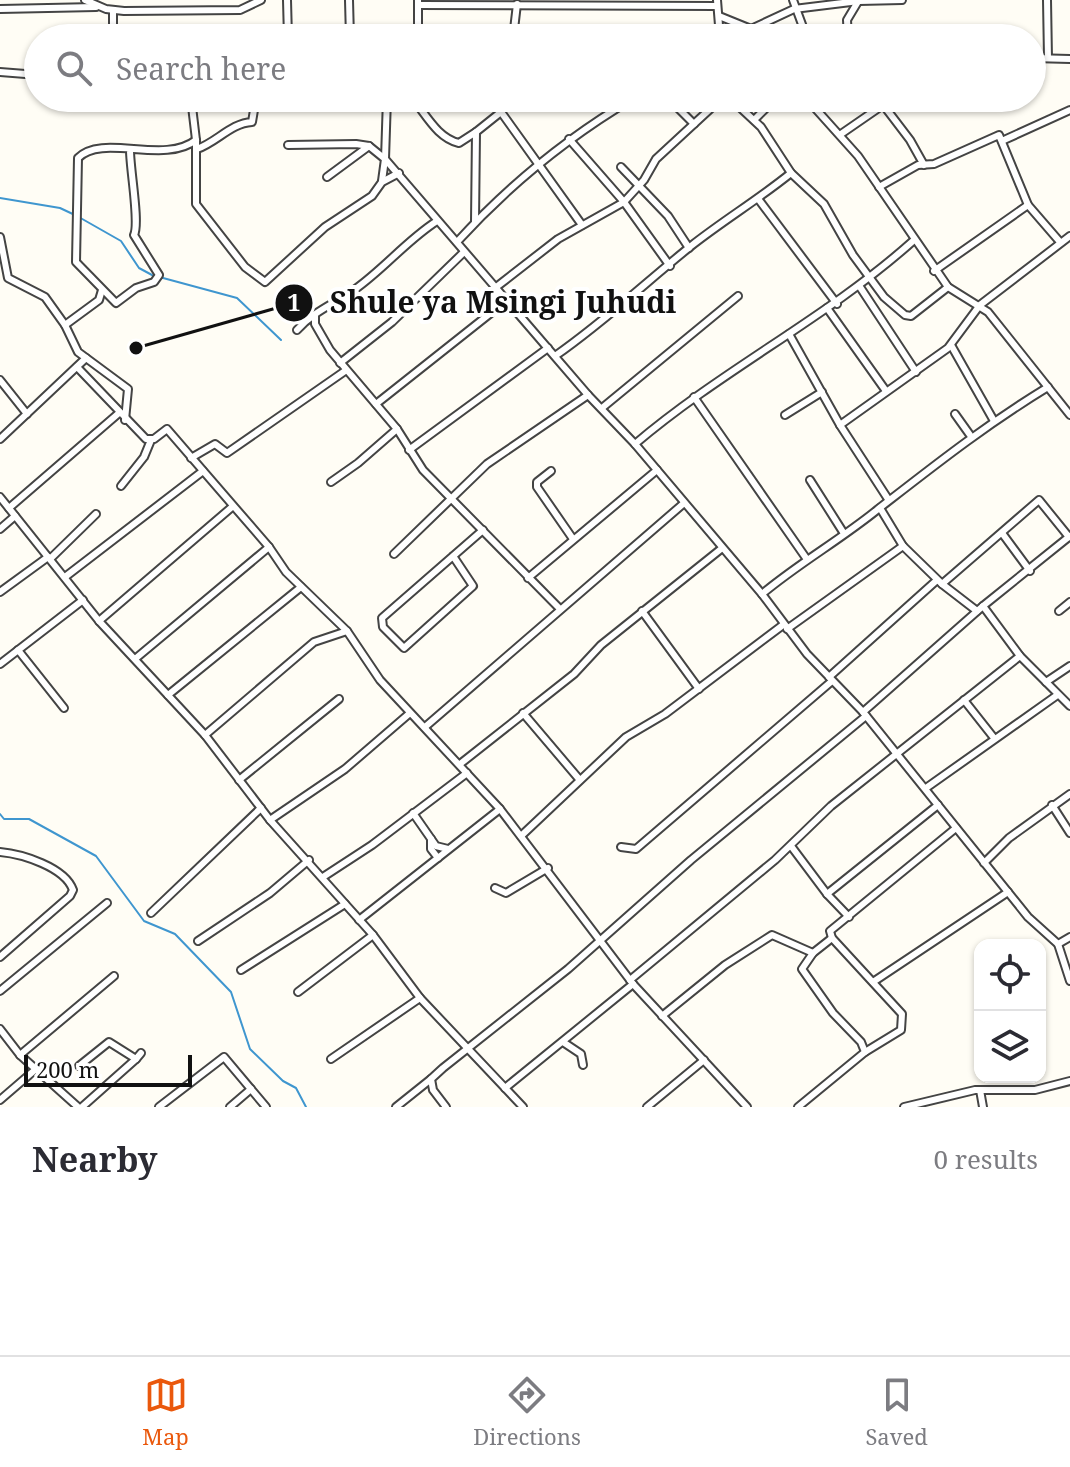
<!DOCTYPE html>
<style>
:root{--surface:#fff;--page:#f7f7f7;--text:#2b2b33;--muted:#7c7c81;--line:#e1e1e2;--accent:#ea580c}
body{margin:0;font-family:"Noto Serif",serif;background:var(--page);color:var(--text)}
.controls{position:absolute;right:24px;bottom:24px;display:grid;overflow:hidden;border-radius:16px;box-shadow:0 2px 6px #0004}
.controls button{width:72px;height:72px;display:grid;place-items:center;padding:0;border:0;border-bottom:2px solid var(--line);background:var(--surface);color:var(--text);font:40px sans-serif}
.scale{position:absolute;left:24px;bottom:20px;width:168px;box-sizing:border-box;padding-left:8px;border:4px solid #111;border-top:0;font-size:22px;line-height:28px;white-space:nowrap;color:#111;-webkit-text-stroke:6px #fff;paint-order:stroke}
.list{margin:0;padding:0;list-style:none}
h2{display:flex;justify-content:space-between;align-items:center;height:104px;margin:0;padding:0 32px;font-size:34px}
h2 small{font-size:26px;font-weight:400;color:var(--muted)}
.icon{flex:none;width:44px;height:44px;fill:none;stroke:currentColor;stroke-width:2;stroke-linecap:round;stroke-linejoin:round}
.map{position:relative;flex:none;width:1070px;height:1107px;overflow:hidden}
.search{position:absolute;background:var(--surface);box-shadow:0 2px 6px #0004;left:24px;right:24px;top:24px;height:88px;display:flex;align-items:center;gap:20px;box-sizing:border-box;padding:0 28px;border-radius:44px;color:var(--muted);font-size:30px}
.sheet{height:248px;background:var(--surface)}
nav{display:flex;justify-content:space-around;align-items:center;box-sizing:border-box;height:112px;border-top:2px solid var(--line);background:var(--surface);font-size:22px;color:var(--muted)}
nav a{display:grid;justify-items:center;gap:4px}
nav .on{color:var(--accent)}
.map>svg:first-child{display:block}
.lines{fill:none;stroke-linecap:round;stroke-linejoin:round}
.stream{stroke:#3f96cf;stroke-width:2}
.minor-casing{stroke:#444;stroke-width:10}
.minor{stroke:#fff;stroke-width:6}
.leader{fill:none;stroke:#111;stroke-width:3}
.callout-dot{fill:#111;stroke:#fff;stroke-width:3}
.mark-label{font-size:24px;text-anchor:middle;font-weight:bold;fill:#fff}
.callout-label{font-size:30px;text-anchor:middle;font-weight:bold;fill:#111;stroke:#fff;stroke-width:8;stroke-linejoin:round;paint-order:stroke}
</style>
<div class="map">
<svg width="1070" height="1107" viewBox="0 0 1070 1107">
<rect width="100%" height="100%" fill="#fffdf5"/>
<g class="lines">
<g class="stream">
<polyline points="0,198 60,208 77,216 121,241 139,268 152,275 237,298 281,340"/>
<polyline points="0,814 4,819 29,819 96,856 144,921 175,934 231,992 250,1049 283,1081 296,1088 306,1107"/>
</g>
<g class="minor-casing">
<g id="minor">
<polyline points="85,0 106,9 124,11 240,10 261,0"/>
<polyline points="287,0 288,38"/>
<polyline points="349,0 350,38"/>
<polyline points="418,0 418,38"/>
<polyline points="717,0 720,38"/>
<polyline points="793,0 807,38"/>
<polyline points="1047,0 1048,58"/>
<polyline points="418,5 717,6"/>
<polyline points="0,9 96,7"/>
<polyline points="113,10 113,38"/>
<polyline points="719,16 751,29 794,9 859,1 902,0"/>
<polyline points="513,38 517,4"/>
<polyline points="848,38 847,20 859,0"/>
<polyline points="1032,58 1070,59"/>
<polyline points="0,72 38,75"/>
<polyline points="191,98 196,140 196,204 245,267 265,282 325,227 372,196 382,182 399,173"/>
<polyline points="387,98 385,159 588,395 635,444 762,594 807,654 863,712 1028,917 1058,944 1070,981"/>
<path d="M412 98C426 114 437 138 459 143L476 132"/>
<polyline points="491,98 582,225"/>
<polyline points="730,98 761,127 791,173 824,204 853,255 884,297 905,315 911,316 948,287"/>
<polyline points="806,98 858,156 948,287 988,312 1070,415"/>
<polyline points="878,98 910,140 924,165"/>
<polyline points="675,105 694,124"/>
<polyline points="754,120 776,98"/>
<polyline points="841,134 883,105"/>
<polyline points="569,139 624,202 670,266"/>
<polyline points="1004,140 1070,110"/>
<polyline points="288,145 356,144 369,146 385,159 382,181"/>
<path d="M197 149C217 142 231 123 252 122L256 98"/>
<path d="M130 150C130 170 140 223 134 235L159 275 154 282 136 288 116 303 76 262 78 158C102 133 164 165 196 140"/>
<polyline points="621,167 668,216 689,248"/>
<polyline points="327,177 369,146"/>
<polyline points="879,187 918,165 934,164 999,135 1028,205 1060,242"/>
<polyline points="759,200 837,304"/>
<polyline points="475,222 476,132 501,112"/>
<polyline points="0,237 8,278 45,297 65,325 78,352 128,389 125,420"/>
<path d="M457 242C509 185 568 137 634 98"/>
<polyline points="934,271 1028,205"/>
<polyline points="860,287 916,372"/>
<polyline points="495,288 558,239 624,202 644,180 656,159 722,98"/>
<polyline points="827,308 886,391"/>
<polyline points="315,315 315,324 330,350 397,429 423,470 560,609"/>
<polyline points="65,325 99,300 102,290"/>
<path d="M297 330C314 311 334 304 354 290 384 269 407 240 437 221"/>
<polyline points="789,334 840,425 888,499"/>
<polyline points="951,345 994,421"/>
<path d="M555 356C604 322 645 283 691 246 724 220 759 199 791 173"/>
<polyline points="340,363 392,322 464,252"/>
<polyline points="77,367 146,439 154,439 167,429 269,547 286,572 347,631 380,680 500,809 633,984 747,1107"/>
<polyline points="0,380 27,414"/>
<polyline points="694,397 806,558"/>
<polyline points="376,404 506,301"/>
<polyline points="602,408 738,296"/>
<polyline points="955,414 970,435"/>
<polyline points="785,415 822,392"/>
<polyline points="840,425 948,348 980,305 1070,236"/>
<polyline points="0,439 86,358"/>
<path d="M635 444C723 369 827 318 913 241"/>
<polyline points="409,450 548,348"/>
<polyline points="191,458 215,444 227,453 345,371"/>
<polyline points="551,471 537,482 537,487 573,539"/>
<polyline points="810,480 843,532"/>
<polyline points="331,482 358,463 397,429"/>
<polyline points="121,486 144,457 151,440"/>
<polyline points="0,497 99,621 205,735 270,820 373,935 420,998 523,1107"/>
<polyline points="9,508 119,413"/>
<polyline points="880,508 903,546 942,584 977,611"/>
<polyline points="0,529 15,516"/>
<polyline points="1002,533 1030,571"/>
<polyline points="394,554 487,464 588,395"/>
<polyline points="453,556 473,586 404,648 383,627 382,618 483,530"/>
<polyline points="50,559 96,514"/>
<polyline points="65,577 203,471"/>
<polyline points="528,578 657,470"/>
<polyline points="942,584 1039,500 1069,537"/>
<polyline points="0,592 48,557"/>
<path d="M762 594C799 563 840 540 877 510 935 465 984 426 1048 387"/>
<polyline points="983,606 1020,656 1070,706"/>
<polyline points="642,611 699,689"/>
<polyline points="1059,611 1070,602"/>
<polyline points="99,621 232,507"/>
<polyline points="787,629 903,546"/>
<polyline points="18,650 64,708"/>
<polyline points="135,659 269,547"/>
<polyline points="0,664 83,600"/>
<polyline points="829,677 937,580"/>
<polyline points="1046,682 1070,666"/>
<polyline points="168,695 301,587"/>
<polyline points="964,700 994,738"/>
<polyline points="863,712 983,606 1070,536"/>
<polyline points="523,713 579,779"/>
<polyline points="425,727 683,504"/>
<polyline points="205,735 314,642 347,631"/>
<polyline points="460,764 574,674 601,645 721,549"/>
<polyline points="239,780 339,699"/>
<polyline points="926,788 1056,696"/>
<polyline points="1052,805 1070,833"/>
<polyline points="413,813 436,846 448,849"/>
<polyline points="270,820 345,769 410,713"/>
<polyline points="521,836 626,737 665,714 783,625"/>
<polyline points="431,839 431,849 438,858"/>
<polyline points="791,846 827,894 849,917"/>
<polyline points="621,847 636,849 832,681"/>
<path d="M0 852C22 854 65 867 73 890L70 896 0 957"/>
<polyline points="984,863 1009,838 1070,794"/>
<polyline points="323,877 372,845 467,773"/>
<polyline points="495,888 506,893 548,868"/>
<polyline points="827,894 938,805"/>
<polyline points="151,913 261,808"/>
<polyline points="359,920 500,809"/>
<polyline points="198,941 270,893 309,860"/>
<polyline points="1058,944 1070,937"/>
<polyline points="241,970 345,904"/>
<polyline points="630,980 775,860 831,806 1020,656"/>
<polyline points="873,982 1008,892"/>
<polyline points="0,991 107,903"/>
<polyline points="298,992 373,935"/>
<polyline points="662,1016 725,965 772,935 813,953"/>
<polyline points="0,1029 20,1055 78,1107"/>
<polyline points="563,1042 581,1054 583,1065"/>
<polyline points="865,1052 901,1030 902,1014 832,938 830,931 956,828"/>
<polyline points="20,1055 114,976"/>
<polyline points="331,1059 420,998"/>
<polyline points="79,1066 109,1042 136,1059 141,1053"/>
<polyline points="505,1088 633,984"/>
<polyline points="980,1090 983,1107"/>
<polyline points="0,1100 36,1069"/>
<polyline points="82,1107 136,1059"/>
<polyline points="159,1107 224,1057 266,1107"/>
<polyline points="230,1107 251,1089"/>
<polyline points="396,1107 431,1079"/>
<polyline points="446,1107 433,1090 431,1079 443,1068 568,969 691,860 866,716"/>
<polyline points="647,1107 704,1060"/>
<polyline points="798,1107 865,1052 861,1042 833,1013 802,969 813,953 832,938"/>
<polyline points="904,1107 975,1090 1035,1090 1070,1081"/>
</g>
</g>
<use href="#minor" class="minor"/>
</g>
<path class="leader" d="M136 348L294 303"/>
<g class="callout-dot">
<circle cx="136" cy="348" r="8"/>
<circle cx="294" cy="303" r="20"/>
</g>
<g class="mark-label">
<text x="294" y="311">1</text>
</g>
<g class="callout-label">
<text x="503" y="313">Shule ya Msingi Juhudi</text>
</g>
</svg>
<div class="controls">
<button><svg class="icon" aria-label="locate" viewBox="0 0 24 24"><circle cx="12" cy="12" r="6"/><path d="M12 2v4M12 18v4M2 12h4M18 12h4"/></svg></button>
<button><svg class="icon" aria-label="layers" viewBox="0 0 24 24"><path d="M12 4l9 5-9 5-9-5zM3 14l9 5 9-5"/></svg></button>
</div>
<div class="scale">200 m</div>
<div class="search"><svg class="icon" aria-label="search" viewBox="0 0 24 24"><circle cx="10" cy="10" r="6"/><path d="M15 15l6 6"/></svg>Search here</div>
</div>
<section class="sheet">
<h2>Nearby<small>0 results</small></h2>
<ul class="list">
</ul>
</section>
<nav>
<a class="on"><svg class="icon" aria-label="map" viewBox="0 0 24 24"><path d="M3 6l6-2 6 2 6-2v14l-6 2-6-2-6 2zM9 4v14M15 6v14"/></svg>Map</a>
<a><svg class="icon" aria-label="directions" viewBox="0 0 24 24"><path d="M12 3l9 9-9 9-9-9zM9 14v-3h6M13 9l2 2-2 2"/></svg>Directions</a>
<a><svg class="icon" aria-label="saved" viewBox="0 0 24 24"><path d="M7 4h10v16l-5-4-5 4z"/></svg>Saved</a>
</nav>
